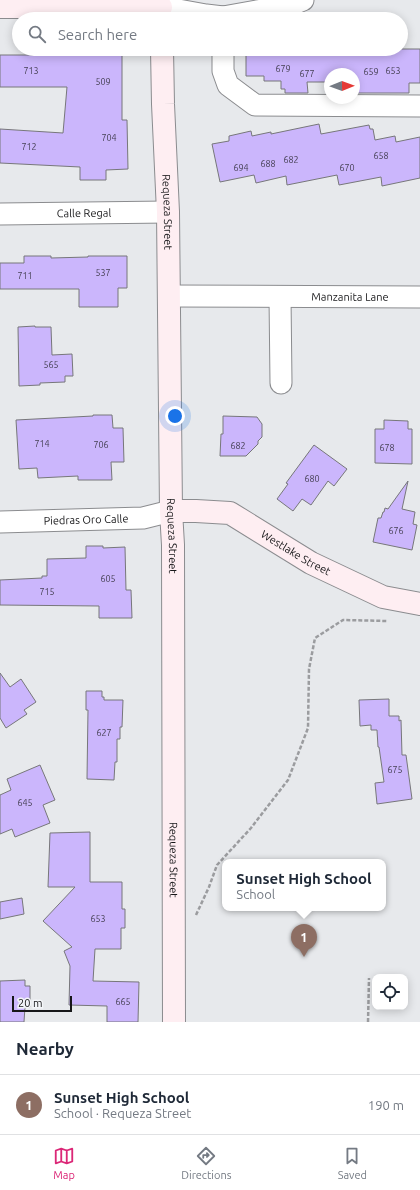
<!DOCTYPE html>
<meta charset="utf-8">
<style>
:root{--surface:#fff;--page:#f6f6f7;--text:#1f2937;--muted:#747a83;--line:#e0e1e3;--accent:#db2777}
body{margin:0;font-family:Ubuntu,sans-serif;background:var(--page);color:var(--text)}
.controls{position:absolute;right:12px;bottom:12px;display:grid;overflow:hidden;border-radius:8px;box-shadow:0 2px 10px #0003}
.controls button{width:36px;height:36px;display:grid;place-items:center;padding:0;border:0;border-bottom:1px solid var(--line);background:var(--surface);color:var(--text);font:20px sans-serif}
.compass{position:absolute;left:324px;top:68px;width:36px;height:36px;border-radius:50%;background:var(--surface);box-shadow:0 2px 10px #0003;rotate:89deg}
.scale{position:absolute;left:12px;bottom:10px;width:60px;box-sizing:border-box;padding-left:4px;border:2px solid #171719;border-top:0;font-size:11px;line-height:14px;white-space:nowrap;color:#171719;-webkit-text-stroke:3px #f4f6f9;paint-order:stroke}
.you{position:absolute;left:175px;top:416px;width:14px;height:14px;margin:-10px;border:3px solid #fff;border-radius:50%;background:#1a73e8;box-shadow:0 0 0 6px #1a73e833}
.badge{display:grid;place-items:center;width:26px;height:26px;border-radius:50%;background:var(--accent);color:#fff;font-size:13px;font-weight:700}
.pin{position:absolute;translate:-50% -33px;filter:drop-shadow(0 1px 2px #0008)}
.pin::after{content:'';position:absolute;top:21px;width:14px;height:12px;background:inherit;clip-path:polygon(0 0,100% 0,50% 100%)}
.popup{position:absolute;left:222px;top:859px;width:164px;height:52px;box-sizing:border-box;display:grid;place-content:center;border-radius:8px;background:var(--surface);filter:drop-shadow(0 1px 3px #0005);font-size:13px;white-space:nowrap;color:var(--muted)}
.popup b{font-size:15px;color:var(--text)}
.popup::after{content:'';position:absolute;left:50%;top:100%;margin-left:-8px;border:8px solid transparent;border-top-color:var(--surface)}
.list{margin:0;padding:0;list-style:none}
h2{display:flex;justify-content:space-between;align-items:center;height:52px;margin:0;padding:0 16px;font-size:17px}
h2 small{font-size:13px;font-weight:400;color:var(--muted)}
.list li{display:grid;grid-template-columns:26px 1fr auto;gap:12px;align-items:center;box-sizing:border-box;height:60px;padding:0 16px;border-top:1px solid var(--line)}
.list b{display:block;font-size:15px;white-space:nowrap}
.list p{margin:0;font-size:13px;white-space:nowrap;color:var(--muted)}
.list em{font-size:13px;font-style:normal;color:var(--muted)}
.icon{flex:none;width:22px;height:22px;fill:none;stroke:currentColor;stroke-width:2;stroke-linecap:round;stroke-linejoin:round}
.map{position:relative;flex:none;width:420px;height:1022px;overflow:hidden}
.search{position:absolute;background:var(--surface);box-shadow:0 2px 10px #0003;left:12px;right:12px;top:12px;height:44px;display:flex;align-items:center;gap:10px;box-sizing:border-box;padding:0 14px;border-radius:22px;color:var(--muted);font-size:15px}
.sheet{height:112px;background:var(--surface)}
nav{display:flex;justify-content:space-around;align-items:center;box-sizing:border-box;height:56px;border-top:1px solid var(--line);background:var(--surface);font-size:11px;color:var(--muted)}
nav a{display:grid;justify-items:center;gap:2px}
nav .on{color:var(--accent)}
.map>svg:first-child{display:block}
.building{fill:#cbb6fc;stroke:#77777a}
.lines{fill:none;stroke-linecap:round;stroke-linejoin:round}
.street-casing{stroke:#8b8c8f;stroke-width:23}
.secondary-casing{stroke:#8b8c8f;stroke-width:24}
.path{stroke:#9b9c9f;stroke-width:2.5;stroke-dasharray:4 2;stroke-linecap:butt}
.street{stroke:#fff;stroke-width:21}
.secondary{stroke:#feeef2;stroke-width:22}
.labels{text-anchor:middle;stroke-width:4;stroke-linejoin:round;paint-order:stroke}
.number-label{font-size:9px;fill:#443f52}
.street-label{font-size:11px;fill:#171719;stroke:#f4f6f9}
</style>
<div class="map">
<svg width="420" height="1022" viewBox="0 0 420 1022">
<rect width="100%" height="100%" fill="#e7e9ec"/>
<g class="building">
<polygon points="78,49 122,49 122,120 127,120 128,169 106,170 106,180 80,180 80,167 0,163 0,129 63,133 67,87 0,87 0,55 78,55"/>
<polygon points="246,49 420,49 420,83 409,83 409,93 356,93 355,82 354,82 354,74 330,74 330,82 307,82 308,93 285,93 285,89 281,89 281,81 264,81 264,76 246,76"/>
<polygon points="319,124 321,134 369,125 370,129 373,129 375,140 395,136 396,142 420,137 420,178 382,186 381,177 339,185 337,175 287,185 286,176 256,183 254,175 220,182 212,144 229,141 229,136 251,131 252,136 271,132 271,134"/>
<polygon points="24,256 51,256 51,258 88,257 88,256 127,256 127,288 118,288 118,307 79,307 79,289 0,289 0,263 24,263"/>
<polygon points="35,326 35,327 51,327 52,355 72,354 73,376 65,376 65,382 40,383 40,385 19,386 18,327"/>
<polygon points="93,415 112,415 113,428 123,428 124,462 111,462 112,480 78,480 78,476 38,478 37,468 19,469 16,420 93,416"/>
<polygon points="223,416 257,417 262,424 262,437 258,441 258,444 246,456 220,456 221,434 223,434"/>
<polygon points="384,420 408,421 408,429 412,429 412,464 375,463 375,429 384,429"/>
<polygon points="314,445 347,469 334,486 328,481 311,505 302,499 293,511 277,499 288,484 286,483"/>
<polygon points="408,481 402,509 415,512 413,524 417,525 412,550 373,542 378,518 381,518 383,512 384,512 385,508 388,509"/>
<polygon points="86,546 103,546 103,548 125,547 126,590 131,590 132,618 99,618 99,606 0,605 0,580 42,578 42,576 47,576 47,559 86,558"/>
<polygon points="0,673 10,687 21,679 36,702 24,710 27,714 6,728 0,718"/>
<polygon points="86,691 102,691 102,697 104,697 104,700 123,700 122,727 120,727 120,739 117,739 117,762 115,762 114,780 87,779 88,710 86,710"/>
<polygon points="389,699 389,716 399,716 399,721 401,720 402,755 406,755 412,799 377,804 375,783 384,782 379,747 378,747 377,730 371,730 371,725 360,726 359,700"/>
<polygon points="40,765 55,800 43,805 50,823 15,837 12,829 0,834 0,795 11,790 7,779"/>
<polygon points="90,832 90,882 122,882 122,909 125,909 125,928 121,928 121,949 95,949 93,981 139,982 138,1022 107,1022 107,1006 69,1005 70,966 64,951 72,947 43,921 75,887 48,887 50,833"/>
<polygon points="22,898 24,914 0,919 0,902"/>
<polygon points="25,980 25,986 30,986 30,1007 25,1007 24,1022 0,1022 0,981"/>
</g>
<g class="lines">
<g class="street-casing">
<g id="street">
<polyline points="161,7 206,15 223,17"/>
<polyline points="223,19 223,17 291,5 303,0"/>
<polyline points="223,49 223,71 228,85 255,105 420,106"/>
<path id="s1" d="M0 214 168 212"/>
<path id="s2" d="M169 296 420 297"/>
<polyline points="280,297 281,383"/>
<path id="s3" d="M0 522 143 518 171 511"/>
</g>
</g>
<g class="secondary-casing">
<g id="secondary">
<polyline points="0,7 161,7"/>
<path id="s4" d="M162 49 163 104 168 212 171 511 173 545 174 1022"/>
<path id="s5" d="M171 511H196L230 513 311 563 383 597 420 604"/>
</g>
</g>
<g class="path">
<polyline points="196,915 209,887 217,865 251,828 288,780 308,728 309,669 315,638 343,620 387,621"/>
<polyline points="368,1022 369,978"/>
</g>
<use href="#street" class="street"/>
<use href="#secondary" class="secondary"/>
</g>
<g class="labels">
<g class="number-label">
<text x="283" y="72">679</text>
<text x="31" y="74">713</text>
<text x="393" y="74">653</text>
<text x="371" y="75">659</text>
<text x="307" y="77">677</text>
<text x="103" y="85">509</text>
<text x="109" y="141">704</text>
<text x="29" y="150">712</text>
<text x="381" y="159">658</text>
<text x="291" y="163">682</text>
<text x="268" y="167">688</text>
<text x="241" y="171">694</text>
<text x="347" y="171">670</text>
<text x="103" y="276">537</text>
<text x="25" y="279">711</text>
<text x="51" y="368">565</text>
<text x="42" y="447">714</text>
<text x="101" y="448">706</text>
<text x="238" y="449">682</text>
<text x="387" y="451">678</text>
<text x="312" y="482">680</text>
<text x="396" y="534">676</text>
<text x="108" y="582">605</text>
<text x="47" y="595">715</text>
<text x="104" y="736">627</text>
<text x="395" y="773">675</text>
<text x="25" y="806">645</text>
<text x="98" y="922">653</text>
<text x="123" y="1005">665</text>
</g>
<g class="street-label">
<text dy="4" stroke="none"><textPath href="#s4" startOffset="163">Requeza Street</textPath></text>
<text dy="4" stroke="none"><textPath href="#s1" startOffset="84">Calle Regal</textPath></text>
<text dy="4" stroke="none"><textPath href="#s2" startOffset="181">Manzanita Lane</textPath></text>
<text dy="4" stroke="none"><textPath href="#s3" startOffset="86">Piedras Oro Calle</textPath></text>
<text dy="4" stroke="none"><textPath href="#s4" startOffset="487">Requeza Street</textPath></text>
<text dy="4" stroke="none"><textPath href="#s5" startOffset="136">Westlake Street</textPath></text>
<text dy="4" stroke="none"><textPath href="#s4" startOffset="811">Requeza Street</textPath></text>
</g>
</g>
</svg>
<div class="controls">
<button><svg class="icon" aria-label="locate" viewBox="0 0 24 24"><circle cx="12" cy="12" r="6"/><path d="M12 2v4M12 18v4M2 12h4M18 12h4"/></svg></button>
</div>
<svg class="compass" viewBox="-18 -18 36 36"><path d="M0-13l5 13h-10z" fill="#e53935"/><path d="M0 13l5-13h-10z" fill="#747a83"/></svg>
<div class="scale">20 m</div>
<div class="you"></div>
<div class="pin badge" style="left:304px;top:957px;background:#8d6e63">1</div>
<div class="popup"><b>Sunset High School</b>School</div>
<div class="search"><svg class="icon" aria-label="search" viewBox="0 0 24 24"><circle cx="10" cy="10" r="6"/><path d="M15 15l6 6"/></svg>Search here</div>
</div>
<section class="sheet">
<h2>Nearby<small></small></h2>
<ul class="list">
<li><span class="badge" style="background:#8d6e63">1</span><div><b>Sunset High School</b><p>School · Requeza Street</p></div><em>190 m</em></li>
</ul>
</section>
<nav>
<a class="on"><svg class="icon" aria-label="map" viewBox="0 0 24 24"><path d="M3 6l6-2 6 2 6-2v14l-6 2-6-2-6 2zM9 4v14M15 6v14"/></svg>Map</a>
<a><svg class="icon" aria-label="directions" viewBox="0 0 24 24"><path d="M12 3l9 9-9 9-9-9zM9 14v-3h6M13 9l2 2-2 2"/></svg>Directions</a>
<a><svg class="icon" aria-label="saved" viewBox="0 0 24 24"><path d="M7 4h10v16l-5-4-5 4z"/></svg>Saved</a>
</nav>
